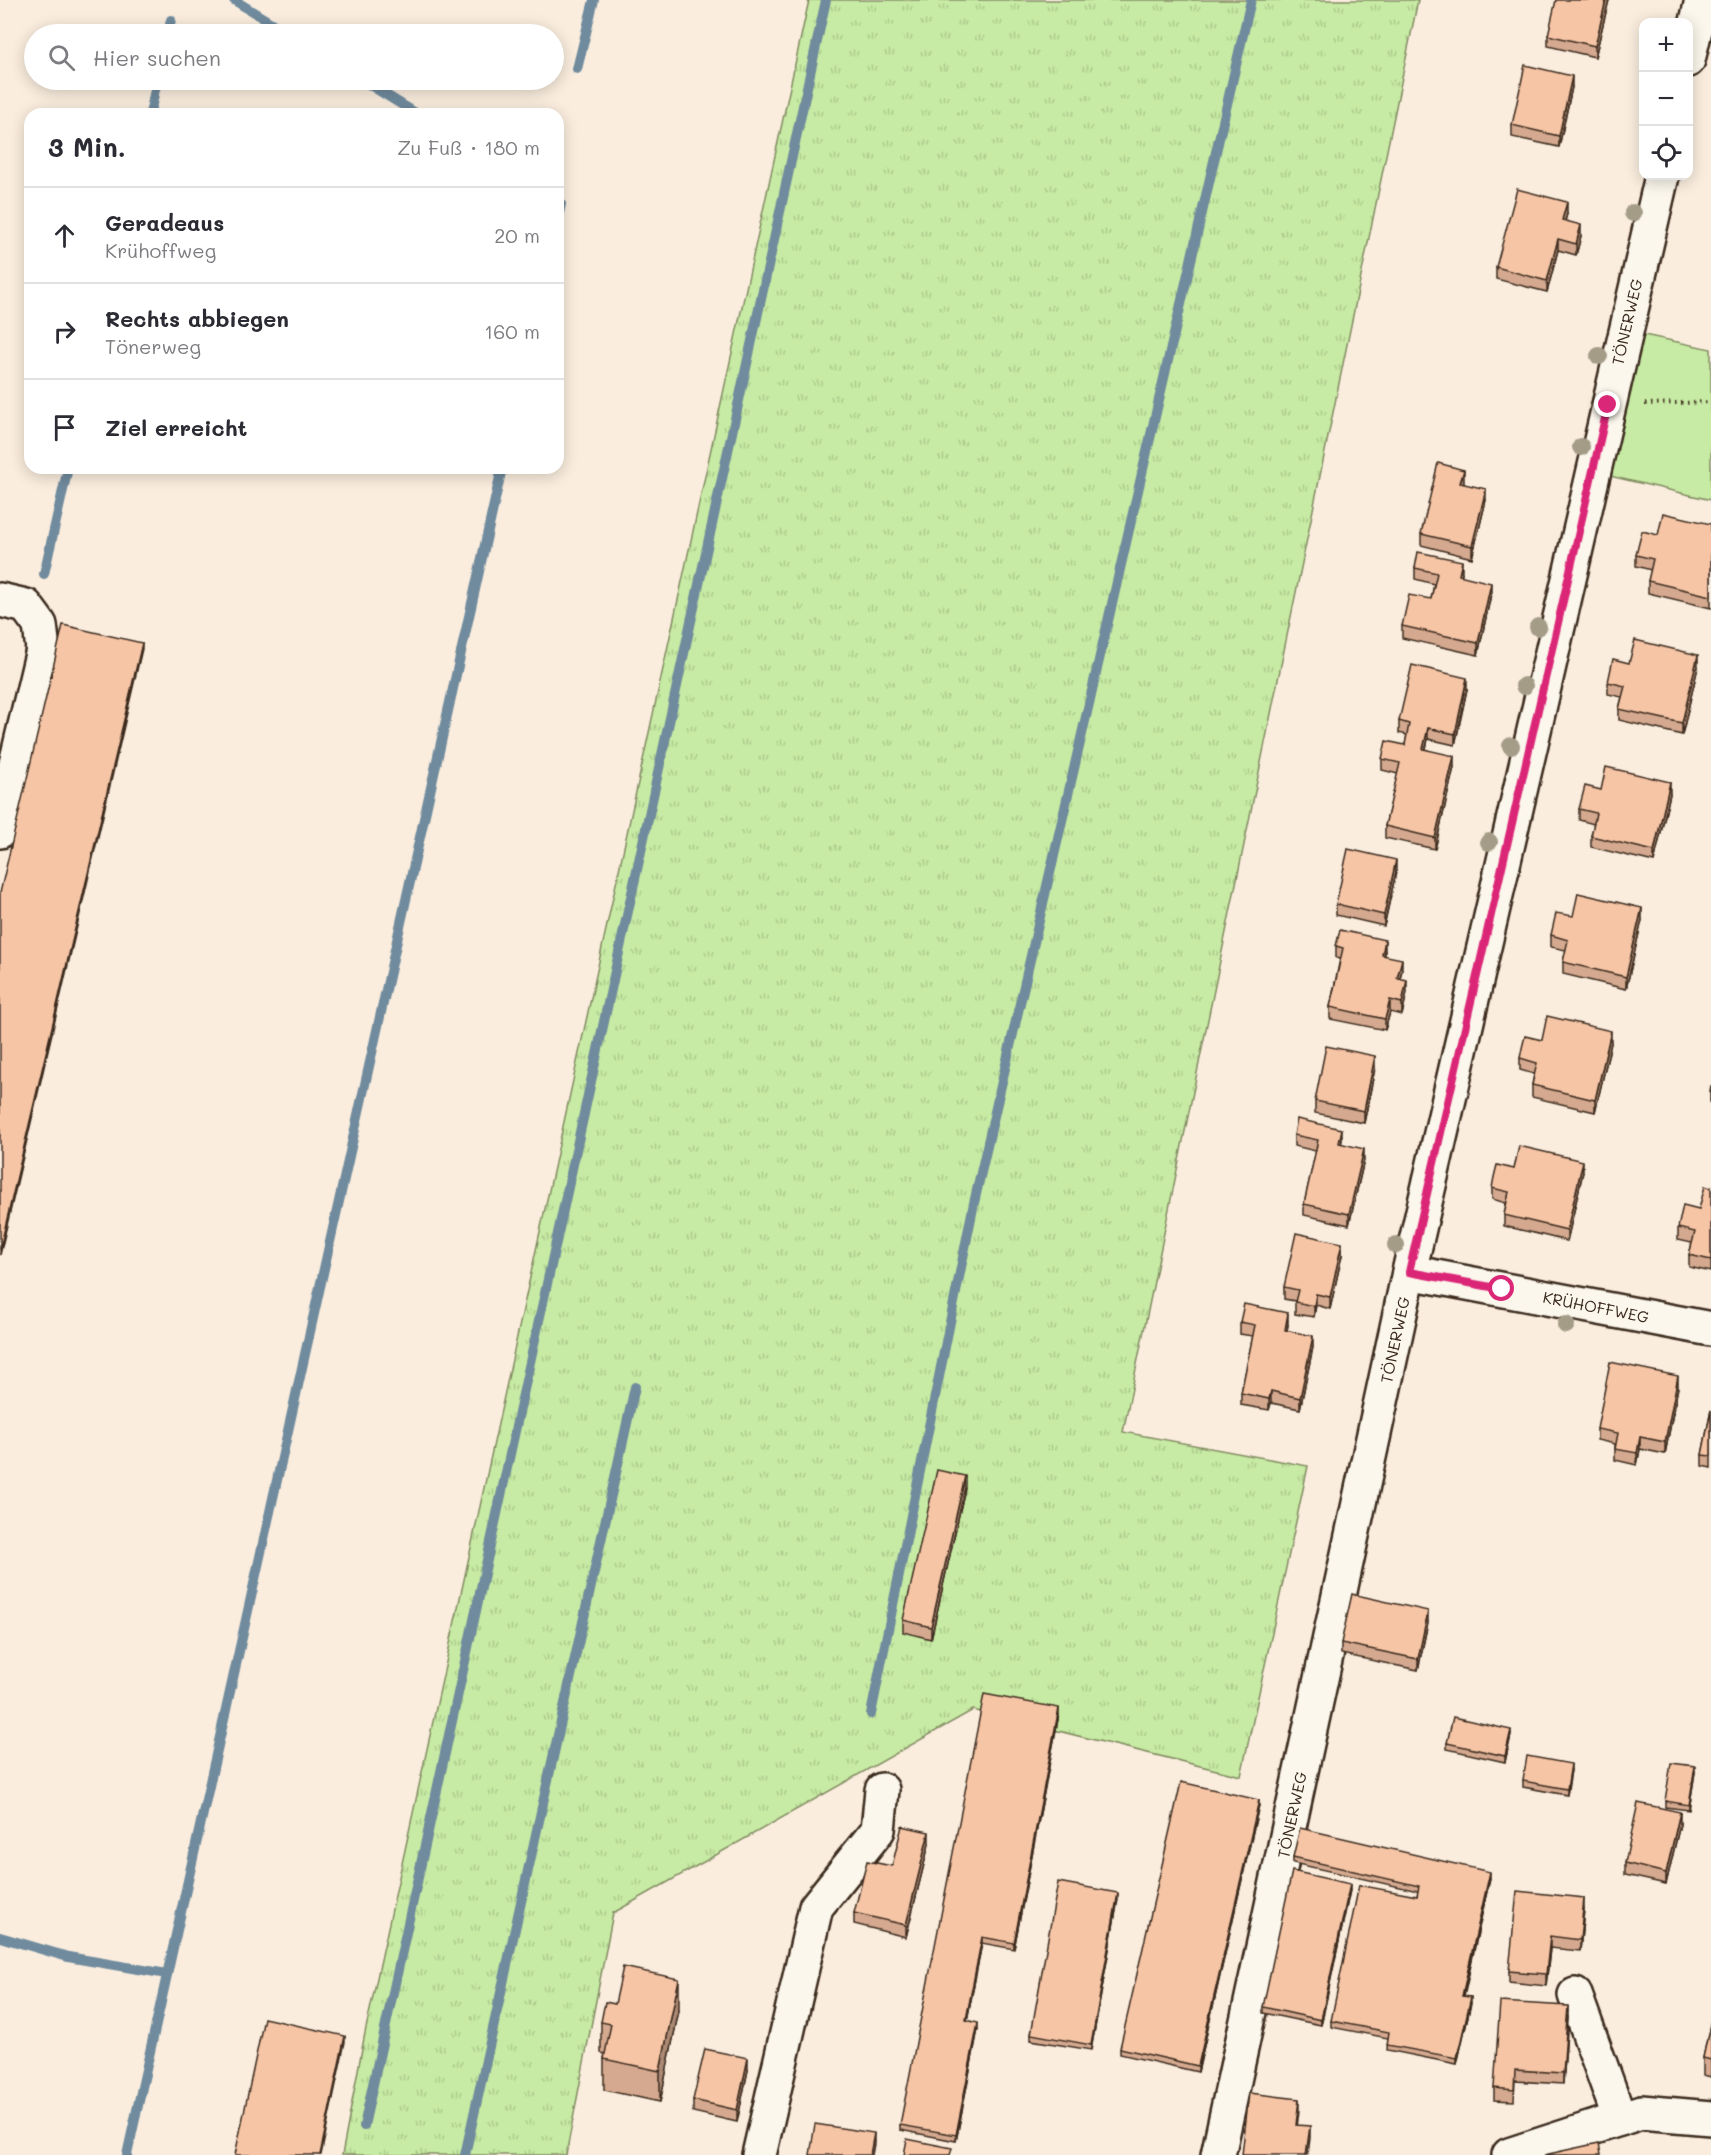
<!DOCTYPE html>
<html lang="de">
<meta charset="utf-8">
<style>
:root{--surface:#fff;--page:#f2f2f3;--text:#2b2b33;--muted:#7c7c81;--line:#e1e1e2}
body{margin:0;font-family:Mali,sans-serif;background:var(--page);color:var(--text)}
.controls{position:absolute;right:18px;top:18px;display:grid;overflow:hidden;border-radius:12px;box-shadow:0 3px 15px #0003}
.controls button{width:54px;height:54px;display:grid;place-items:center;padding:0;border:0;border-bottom:2px solid var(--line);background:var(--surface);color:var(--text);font:30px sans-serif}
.stop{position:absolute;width:18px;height:18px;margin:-14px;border:4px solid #db2777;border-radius:50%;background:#fff}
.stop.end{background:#db2777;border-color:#fff;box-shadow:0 2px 6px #0008}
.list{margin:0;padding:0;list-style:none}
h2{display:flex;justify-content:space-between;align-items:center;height:78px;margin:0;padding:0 24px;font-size:26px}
h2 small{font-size:20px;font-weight:400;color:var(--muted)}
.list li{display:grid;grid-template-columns:39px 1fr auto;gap:18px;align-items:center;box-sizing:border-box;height:96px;padding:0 24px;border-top:2px solid var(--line)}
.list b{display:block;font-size:22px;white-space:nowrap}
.list p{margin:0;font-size:20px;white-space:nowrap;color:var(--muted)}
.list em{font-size:20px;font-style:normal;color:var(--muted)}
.icon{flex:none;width:33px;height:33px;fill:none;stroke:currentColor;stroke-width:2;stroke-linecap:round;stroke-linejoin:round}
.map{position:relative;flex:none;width:1711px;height:2155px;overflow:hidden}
.search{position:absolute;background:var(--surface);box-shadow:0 3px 15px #0003;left:24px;top:24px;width:540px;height:66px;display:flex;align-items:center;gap:15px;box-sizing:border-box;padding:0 21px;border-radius:33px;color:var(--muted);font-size:22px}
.panel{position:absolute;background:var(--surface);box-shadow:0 3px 15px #0003;left:24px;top:108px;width:540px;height:366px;border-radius:18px}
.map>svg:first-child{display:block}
.grass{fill:url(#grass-tufts);stroke:#818a61;stroke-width:1.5}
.green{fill:#c7eba4;stroke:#818a61;stroke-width:1.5}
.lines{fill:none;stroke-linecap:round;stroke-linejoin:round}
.stream{stroke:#708b9d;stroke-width:10}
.minor-casing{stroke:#3b2a1e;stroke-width:38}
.path{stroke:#3b2a1e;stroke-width:4;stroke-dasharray:1.5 4.5;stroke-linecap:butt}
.minor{stroke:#fbf7ec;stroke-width:33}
.tree{fill:#a49c87}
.wall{fill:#d4a98f;stroke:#3b2a1e;stroke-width:1.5}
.shaded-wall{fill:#ac8a74;stroke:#3b2a1e;stroke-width:1.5}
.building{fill:#f6c5a6;stroke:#3b2a1e;stroke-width:1.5}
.route{stroke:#db2777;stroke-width:8}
.labels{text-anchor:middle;stroke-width:6;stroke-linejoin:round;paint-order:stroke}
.street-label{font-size:16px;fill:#3b2a1e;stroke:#fbf7ec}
</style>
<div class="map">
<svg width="1711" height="2155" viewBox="0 0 1711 2155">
<defs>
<pattern id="grass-tufts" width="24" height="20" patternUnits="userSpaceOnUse" patternTransform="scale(1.5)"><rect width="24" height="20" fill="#c7eba4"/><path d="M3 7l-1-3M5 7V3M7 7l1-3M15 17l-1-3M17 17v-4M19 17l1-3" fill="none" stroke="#acca8d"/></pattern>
</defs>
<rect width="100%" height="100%" fill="#faedde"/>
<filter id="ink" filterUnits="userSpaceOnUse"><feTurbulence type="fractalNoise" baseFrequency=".0167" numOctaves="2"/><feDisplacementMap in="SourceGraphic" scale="12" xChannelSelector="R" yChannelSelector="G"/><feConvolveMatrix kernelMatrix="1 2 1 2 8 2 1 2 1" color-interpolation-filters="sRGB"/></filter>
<g filter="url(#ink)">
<polygon class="grass" points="809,0 1418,0 1123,1432 1308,1466 1241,1776 973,1710 613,1913 566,2155 342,2155 365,2033"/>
<polygon class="green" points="1625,331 1711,349 1711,500 1593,472"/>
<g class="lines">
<g class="stream">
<polyline points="234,0 289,34"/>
<polyline points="168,34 171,20"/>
<polyline points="577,69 594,0"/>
<polyline points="362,80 417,114"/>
<polyline points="150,114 157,80"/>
<polyline points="558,217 561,204"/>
<polyline points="44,574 68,468"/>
<polyline points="871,1714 974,1203 1251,0"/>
<polyline points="0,1937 68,1957 167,1974"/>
<polyline points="364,2126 826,0"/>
<polyline points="127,2155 502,468"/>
<polyline points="465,2155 635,1387"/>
</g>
<g class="minor-casing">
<g id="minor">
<polyline points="1688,60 1702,0"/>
<polyline points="0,600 26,606 40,625 43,650 0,831"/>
<polyline points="1409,1272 1711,1329"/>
<polyline points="1575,1995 1620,2119"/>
<polyline points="759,2155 816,1907 878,1830 882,1790"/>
<polyline points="1218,2155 1409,1272 1662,176"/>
<polyline points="1509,2155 1641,2112 1711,2118"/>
</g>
</g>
<polyline class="path" points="1645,404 1711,402"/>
<use href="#minor" class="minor"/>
</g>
<g class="tree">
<circle cx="1633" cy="213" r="9"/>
<circle cx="1599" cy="356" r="9"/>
<circle cx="1581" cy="447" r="9"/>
<circle cx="1538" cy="627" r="9"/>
<circle cx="1524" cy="686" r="9"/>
<circle cx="1511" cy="746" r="9"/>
<circle cx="1489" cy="842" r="9"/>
<circle cx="1396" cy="1245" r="9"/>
<circle cx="1566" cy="1325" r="9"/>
</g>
<g class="wall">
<polygon points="1609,0 1595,57 1548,46 1548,35"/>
<polygon points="1572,87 1559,147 1512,137 1512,125"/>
<polygon points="1567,214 1565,221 1581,236 1576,255 1558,250 1547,292 1496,279 1496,267"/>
<polygon points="1464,481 1463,483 1486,500 1472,558 1421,545 1421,534"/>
<polygon points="1711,524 1711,608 1648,593 1648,581 1651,570 1636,566 1636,555 1658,535"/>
<polygon points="1415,568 1462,573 1461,576 1491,594 1478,655 1402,638 1402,626 1431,599 1434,584 1415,579"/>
<polygon points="1629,663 1698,667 1682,735 1619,720 1619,709 1622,697 1608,694 1608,682"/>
<polygon points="1467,689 1455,745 1428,739 1426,749 1454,767 1435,849 1385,838 1385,826 1398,774 1382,770 1382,759 1405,745 1407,735 1399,733 1399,721"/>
<polygon points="1601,790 1670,794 1654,862 1591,847 1591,836 1594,824 1579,820 1579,809"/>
<polygon points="1396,872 1384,926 1336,915 1336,904"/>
<polygon points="1573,916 1642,920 1626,989 1563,974 1563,962 1566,950 1551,947 1551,935"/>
<polygon points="1336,946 1385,951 1385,955 1402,970 1400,979 1407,992 1402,1015 1390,1012 1385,1030 1330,1019 1330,1007 1340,959 1336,958"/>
<polygon points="1542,1040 1611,1043 1595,1112 1532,1097 1532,1085 1534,1074 1520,1070 1520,1058"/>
<polygon points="1375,1068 1364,1123 1315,1113 1315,1101"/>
<polygon points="1711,1085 1711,1103 1710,1102 1710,1091"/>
<polygon points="1294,1135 1342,1140 1341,1144 1364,1160 1349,1225 1304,1215 1304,1204 1316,1151 1294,1146"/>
<polygon points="1514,1169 1583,1172 1567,1241 1504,1226 1504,1215 1506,1203 1492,1199 1492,1188"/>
<polygon points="1711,1188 1711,1272 1689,1267 1689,1255 1692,1243 1678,1240 1678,1228 1699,1209"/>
<polygon points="1342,1255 1330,1309 1316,1305 1314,1317 1295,1314 1295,1301 1284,1299 1284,1287"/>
<polygon points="1240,1322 1288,1325 1287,1330 1313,1347 1300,1409 1271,1403 1269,1410 1241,1405 1241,1393 1253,1336 1240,1334"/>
<polygon points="1678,1387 1665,1454 1640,1449 1637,1465 1615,1460 1615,1444 1597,1440 1597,1429"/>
<polygon points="1711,1410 1711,1468 1702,1466 1702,1455"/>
<polygon points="965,1488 931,1639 903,1632 903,1620"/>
<polygon points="1428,1622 1418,1670 1341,1654 1341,1643"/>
<polygon points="1059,1714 1014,1949 982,1943 967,2020 978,2029 956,2141 900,2130 900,2125"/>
<polygon points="1511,1735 1505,1762 1447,1749 1447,1743"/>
<polygon points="1571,1770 1567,1795 1523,1787 1523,1781"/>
<polygon points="1695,1772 1689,1810 1665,1807 1665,1801"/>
<polygon points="1259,1805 1198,2072 1120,2054 1120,2048"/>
<polygon points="1680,1824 1666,1884 1625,1875 1625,1863"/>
<polygon points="929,1844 906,1937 854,1924 854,1913 892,1866"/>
<polygon points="1293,1857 1490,1878 1464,1997 1471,2003 1457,2064 1387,2050 1388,2038 1331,2027 1331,2021 1417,1896 1418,1891 1293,1863"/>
<polygon points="1350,1890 1321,2025 1263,2013 1263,2007"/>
<polygon points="1118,1899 1091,2050 1031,2040 1031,2034"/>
<polygon points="1584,1909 1580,1951 1550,1948 1546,1986 1509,1982 1509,1971"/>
<polygon points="615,2004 679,2010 660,2102 604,2090 604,2059 605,2054 601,2053 601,2022"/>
<polygon points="1568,2018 1563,2084 1515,2081 1514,2101 1494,2100 1494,2088"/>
<polygon points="1711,2020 1711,2077 1703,2075 1703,2058"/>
<polygon points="748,2070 737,2122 693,2112 693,2100"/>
</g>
<g class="shaded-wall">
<polygon points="1606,0 1609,0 1595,57 1595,46"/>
<polygon points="1572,76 1572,87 1559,147 1559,136"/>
<polygon points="1567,202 1567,214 1562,232 1562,220"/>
<polygon points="1581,225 1581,236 1576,255 1576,244"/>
<polygon points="1558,239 1558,250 1547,292 1547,281"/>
<polygon points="1464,470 1464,481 1460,494 1460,483"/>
<polygon points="1486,489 1486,500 1472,558 1472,546"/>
<polygon points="1462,561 1462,573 1459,587 1459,575"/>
<polygon points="1491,583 1491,594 1478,655 1478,643"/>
<polygon points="142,643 142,649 0,1255 0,1249"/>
<polygon points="1698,655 1698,667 1682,735 1682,723"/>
<polygon points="1467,678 1467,689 1455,745 1455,734"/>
<polygon points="1428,728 1428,739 1423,760 1423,749"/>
<polygon points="1454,756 1454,767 1435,849 1435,838"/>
<polygon points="1670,782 1670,794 1654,862 1654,851"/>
<polygon points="1396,860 1396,872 1384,926 1384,915"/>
<polygon points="1642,908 1642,920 1626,989 1626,977"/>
<polygon points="1385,940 1385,951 1382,966 1382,955"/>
<polygon points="1402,959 1402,970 1397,990 1397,978"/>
<polygon points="1407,980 1407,992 1402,1015 1402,1003"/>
<polygon points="1390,1000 1390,1012 1385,1030 1385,1019"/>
<polygon points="1611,1031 1611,1043 1595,1112 1595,1100"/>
<polygon points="1375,1056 1375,1068 1364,1123 1364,1111"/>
<polygon points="1342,1129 1342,1140 1339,1155 1339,1143"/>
<polygon points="1364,1149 1364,1160 1349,1225 1349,1214"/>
<polygon points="1583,1161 1583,1172 1567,1241 1567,1230"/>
<polygon points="1342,1243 1342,1255 1330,1309 1330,1297"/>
<polygon points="1316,1294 1316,1305 1314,1317 1314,1306"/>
<polygon points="1288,1313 1288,1325 1285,1341 1285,1330"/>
<polygon points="1313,1336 1313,1347 1300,1409 1300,1398"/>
<polygon points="1678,1376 1678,1387 1665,1454 1665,1442"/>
<polygon points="1271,1391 1271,1403 1269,1410 1269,1399"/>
<polygon points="1640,1437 1640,1449 1637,1465 1637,1453"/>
<polygon points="965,1476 965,1488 931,1639 931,1627"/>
<polygon points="1428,1611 1428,1622 1418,1670 1418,1659"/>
<polygon points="1059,1708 1059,1714 1014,1949 1014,1943"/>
<polygon points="1511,1730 1511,1735 1505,1762 1505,1756"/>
<polygon points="1571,1764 1571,1770 1567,1795 1567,1789"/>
<polygon points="1695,1766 1695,1772 1689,1810 1689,1805"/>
<polygon points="1259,1800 1259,1805 1198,2072 1198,2066"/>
<polygon points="1680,1812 1680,1824 1666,1884 1666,1873"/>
<polygon points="929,1832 929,1844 906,1937 906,1925"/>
<polygon points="1490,1872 1490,1878 1462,2002 1462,1996"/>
<polygon points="1350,1884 1350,1890 1321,2025 1321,2020"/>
<polygon points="1118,1893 1118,1899 1091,2050 1091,2045"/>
<polygon points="1584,1898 1584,1909 1580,1951 1580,1940"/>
<polygon points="1550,1936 1550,1948 1546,1986 1546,1974"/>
<polygon points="982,1937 982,1943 966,2026 966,2020"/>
<polygon points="679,1979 679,2010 660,2102 660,2071"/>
<polygon points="1471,1997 1471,2003 1457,2064 1457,2058"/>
<polygon points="1568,2006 1568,2018 1563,2084 1563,2073"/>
<polygon points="978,2023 978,2029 956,2141 956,2135"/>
<polygon points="345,2036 345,2042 321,2155 320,2155"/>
<polygon points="748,2058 748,2070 737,2122 737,2110"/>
<polygon points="1299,2099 1299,2110 1296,2137 1296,2125"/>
<polygon points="1310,2126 1310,2138 1308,2155 1306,2155"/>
<polygon points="874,2133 874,2144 872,2155 870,2155"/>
</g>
<g class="building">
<polygon points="1556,0 1606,0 1595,46 1548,35"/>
<polygon points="1525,65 1572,76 1559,136 1512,125"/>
<polygon points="1517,189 1567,202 1562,220 1581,225 1576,244 1558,239 1547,281 1496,267"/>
<polygon points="1438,463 1464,470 1460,483 1486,489 1472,546 1421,534"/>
<polygon points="1663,513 1711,524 1711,596 1648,581 1653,559 1636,555 1642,531 1658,535"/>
<polygon points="1418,552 1462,561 1459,575 1491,583 1478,643 1402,626 1409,595 1431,599 1437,573 1415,568"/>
<polygon points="63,625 142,643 0,1249 0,893"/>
<polygon points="1635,640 1698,655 1682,723 1619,709 1625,686 1608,682 1613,659 1629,663"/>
<polygon points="1412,665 1467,678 1455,734 1428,728 1423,749 1454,756 1435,838 1385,826 1400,763 1382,759 1386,741 1405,745 1409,724 1399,721"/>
<polygon points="1606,767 1670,782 1654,851 1591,836 1596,813 1579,809 1585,786 1601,790"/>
<polygon points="1348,849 1396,860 1384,915 1336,904"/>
<polygon points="1578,893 1642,908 1626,977 1563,962 1568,940 1551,935 1556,913 1573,916"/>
<polygon points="1340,930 1385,940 1382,955 1402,959 1397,978 1407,980 1402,1003 1390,1000 1385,1019 1330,1007 1343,948 1336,946"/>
<polygon points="1547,1016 1611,1031 1595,1100 1532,1085 1537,1063 1520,1058 1522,1048 1525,1036 1542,1040"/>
<polygon points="1326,1046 1375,1056 1364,1111 1315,1101"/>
<polygon points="1297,1119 1342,1129 1339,1143 1364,1149 1349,1214 1304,1204 1318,1140 1294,1135"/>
<polygon points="1519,1146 1583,1161 1567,1230 1504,1215 1509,1192 1492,1188 1494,1177 1497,1165 1514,1169"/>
<polygon points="1705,1186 1711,1188 1711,1260 1689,1255 1695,1232 1678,1228 1683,1205 1699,1209"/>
<polygon points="1296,1233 1342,1243 1330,1297 1316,1294 1314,1306 1295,1302 1298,1290 1284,1287"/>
<polygon points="1244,1304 1288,1313 1285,1330 1313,1336 1300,1398 1271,1391 1269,1399 1241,1393 1255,1325 1240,1322"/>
<polygon points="1610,1362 1678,1376 1665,1442 1640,1437 1637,1453 1615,1449 1618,1433 1597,1429"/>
<polygon points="1711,1410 1711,1456 1702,1455"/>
<polygon points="937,1470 965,1476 931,1627 903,1620"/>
<polygon points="1352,1594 1428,1611 1418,1659 1341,1643"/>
<polygon points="984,1694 1059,1708 1014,1943 982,1937 966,2020 978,2023 956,2135 900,2125"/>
<polygon points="1453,1717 1511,1730 1505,1756 1447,1743"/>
<polygon points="1527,1756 1571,1764 1567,1789 1523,1781"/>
<polygon points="1671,1763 1695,1766 1689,1805 1665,1801"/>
<polygon points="1181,1782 1259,1800 1198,2066 1120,2048"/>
<polygon points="1638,1803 1680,1812 1666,1873 1625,1863"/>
<polygon points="902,1826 929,1832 906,1925 854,1913 867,1861 892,1866"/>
<polygon points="1300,1828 1490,1872 1462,1996 1471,1997 1457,2058 1387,2045 1389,2032 1331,2021 1359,1885 1417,1896 1419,1886 1293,1857"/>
<polygon points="1292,1871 1350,1884 1321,2020 1263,2007"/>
<polygon points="1058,1882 1118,1893 1091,2045 1031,2034"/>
<polygon points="1517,1891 1584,1898 1580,1940 1550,1936 1546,1974 1509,1971"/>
<polygon points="623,1967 679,1979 660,2071 604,2059 611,2024 601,2022 605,2002 615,2004"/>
<polygon points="1500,2002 1568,2006 1563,2073 1515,2070 1514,2090 1494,2088"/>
<polygon points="264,2018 345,2036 320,2155 235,2155"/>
<polygon points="1711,2020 1711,2060 1703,2058"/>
<polygon points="705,2049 748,2058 737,2110 693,2100"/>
<polygon points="1249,2093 1299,2099 1296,2125 1310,2126 1306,2155 1242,2155"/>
<polygon points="815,2124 874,2133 870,2155 810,2155"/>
<polygon points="907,2139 952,2148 950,2155 904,2155"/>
<polygon points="1599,2143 1601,2155 1544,2155"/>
</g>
</g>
<g class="lines" filter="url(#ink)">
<polyline class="route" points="1502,1289 1409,1272 1608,405"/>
</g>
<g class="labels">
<g class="street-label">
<text transform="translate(1627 322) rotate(-77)" y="6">TÖNERWEG</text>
<text transform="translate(1596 1307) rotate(11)" y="6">KRÜHOFFWEG</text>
<text transform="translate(1395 1340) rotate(-78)" y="6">TÖNERWEG</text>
<text transform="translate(1292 1815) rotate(-78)" y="6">TÖNERWEG</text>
</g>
</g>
</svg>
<div class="controls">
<button>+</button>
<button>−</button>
<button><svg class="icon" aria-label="locate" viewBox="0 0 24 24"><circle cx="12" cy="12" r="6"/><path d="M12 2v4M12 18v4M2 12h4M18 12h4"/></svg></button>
</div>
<div class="stop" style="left:1502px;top:1289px"></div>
<div class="stop end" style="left:1608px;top:405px"></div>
<div class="search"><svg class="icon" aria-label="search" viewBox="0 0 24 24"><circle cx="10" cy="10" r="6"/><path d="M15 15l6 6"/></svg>Hier suchen</div>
<section class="panel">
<h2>3 Min.<small>Zu Fuß · 180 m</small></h2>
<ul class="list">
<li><svg class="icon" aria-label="ahead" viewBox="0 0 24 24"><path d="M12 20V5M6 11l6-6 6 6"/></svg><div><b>Geradeaus</b><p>Krühoffweg</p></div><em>20 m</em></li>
<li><svg class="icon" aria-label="right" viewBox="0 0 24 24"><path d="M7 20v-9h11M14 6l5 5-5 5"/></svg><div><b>Rechts abbiegen</b><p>Tönerweg</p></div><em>160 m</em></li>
<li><svg class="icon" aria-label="arrive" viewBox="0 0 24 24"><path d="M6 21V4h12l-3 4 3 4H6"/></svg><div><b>Ziel erreicht</b></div></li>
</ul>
</section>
</div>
